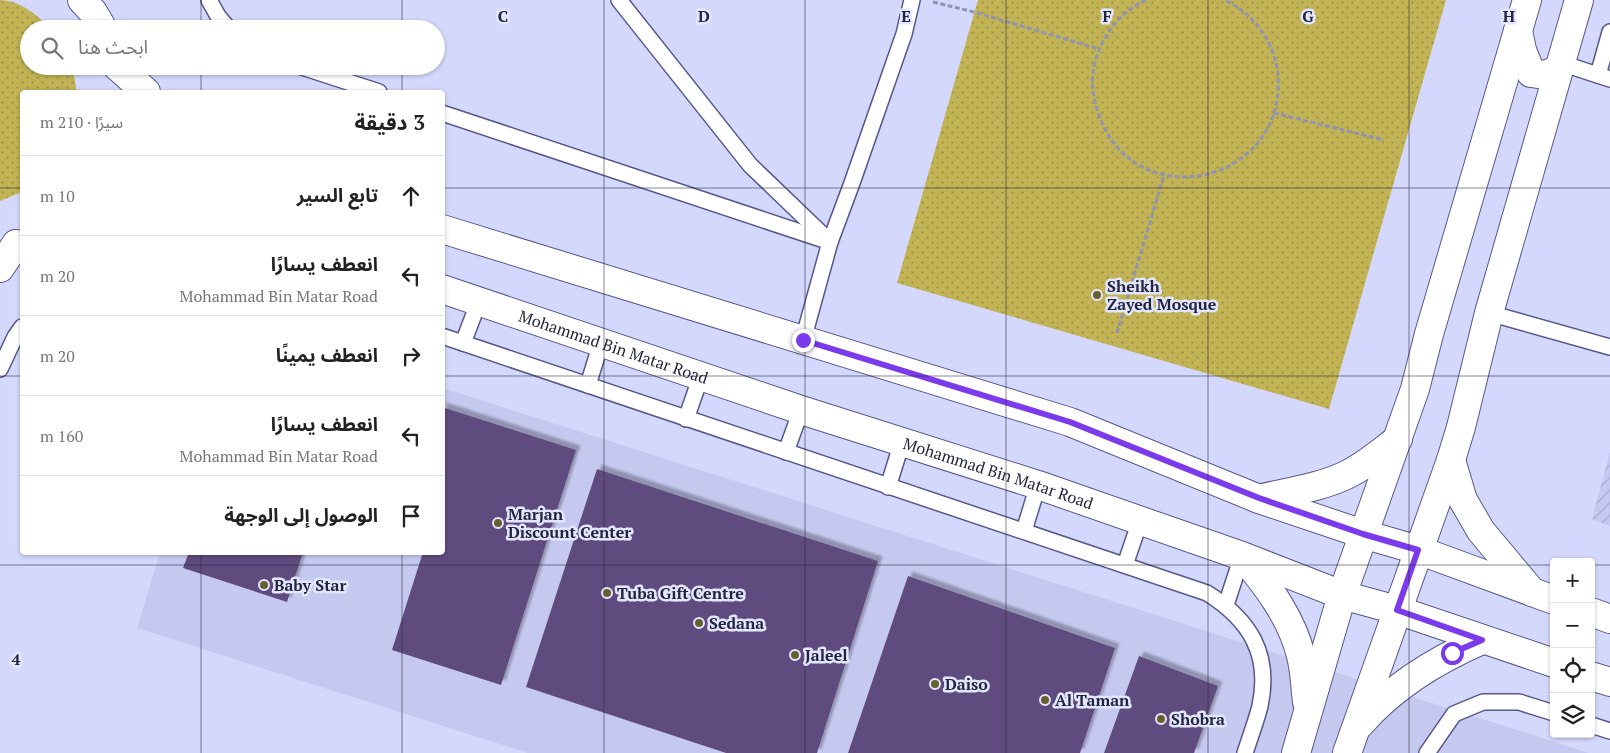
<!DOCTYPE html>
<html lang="ar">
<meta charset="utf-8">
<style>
:root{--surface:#fff;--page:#f2f2f2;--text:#222;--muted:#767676;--line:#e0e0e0}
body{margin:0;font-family:"PT Serif","Noto Sans Arabic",serif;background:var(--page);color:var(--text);direction:rtl}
.controls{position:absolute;right:15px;bottom:15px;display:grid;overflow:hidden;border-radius:5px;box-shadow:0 1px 4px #0004}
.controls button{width:45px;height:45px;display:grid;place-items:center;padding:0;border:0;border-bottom:1px solid var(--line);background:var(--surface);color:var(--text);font:25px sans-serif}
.stop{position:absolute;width:15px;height:15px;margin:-11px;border:4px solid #7c3aed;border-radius:50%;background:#fff}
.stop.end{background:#7c3aed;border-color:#fff;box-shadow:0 1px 5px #0008}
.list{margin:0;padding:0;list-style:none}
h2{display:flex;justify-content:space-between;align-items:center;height:65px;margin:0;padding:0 20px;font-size:21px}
h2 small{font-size:16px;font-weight:400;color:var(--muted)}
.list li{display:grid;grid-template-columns:32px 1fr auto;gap:15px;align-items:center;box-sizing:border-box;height:80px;padding:0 20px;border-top:1px solid var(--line)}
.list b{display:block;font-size:19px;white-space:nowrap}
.list p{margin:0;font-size:16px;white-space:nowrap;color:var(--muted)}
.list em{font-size:16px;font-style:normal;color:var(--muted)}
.icon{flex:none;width:28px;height:28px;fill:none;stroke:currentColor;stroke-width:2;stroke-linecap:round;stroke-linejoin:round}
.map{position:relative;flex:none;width:1610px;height:753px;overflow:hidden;direction:ltr}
.search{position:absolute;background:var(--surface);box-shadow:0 1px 4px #0004;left:20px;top:20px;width:425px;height:55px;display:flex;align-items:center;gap:12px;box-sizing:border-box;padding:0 18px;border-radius:28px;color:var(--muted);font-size:19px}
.panel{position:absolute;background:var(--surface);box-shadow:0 1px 4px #0004;left:20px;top:90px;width:425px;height:465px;border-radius:5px;direction:rtl}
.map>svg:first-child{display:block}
.built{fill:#c5c9f0}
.industrial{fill:url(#industrial-furrows)}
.grass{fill:url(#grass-dots)}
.building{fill:#604c7f;filter:url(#shadow)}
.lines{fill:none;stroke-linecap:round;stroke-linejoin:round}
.service-casing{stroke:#56588d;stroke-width:18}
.tertiary-casing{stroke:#56588d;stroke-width:30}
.path{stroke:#9194b3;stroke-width:3;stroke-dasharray:5 2.5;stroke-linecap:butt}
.service{stroke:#fff;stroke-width:15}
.tertiary{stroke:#fff;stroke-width:28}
.route{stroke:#7c3aed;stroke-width:6}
.grid{fill:none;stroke:#24253c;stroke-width:1;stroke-opacity:0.55}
.poi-dot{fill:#675f2c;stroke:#e3e6ff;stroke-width:2}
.labels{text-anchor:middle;stroke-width:5;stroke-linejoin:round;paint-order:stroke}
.poi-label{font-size:16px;font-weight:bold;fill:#24253c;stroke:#e3e6ff;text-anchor:start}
.street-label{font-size:16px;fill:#24253c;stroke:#e3e6ff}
.grid-label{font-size:16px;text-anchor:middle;font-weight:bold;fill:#24253c;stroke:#e3e6ff;stroke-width:5;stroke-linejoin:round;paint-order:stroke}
</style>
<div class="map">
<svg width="1610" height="753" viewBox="0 0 1610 753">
<defs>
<pattern id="industrial-furrows" width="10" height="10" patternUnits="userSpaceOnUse" patternTransform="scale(1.25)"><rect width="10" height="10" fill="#c5c9f0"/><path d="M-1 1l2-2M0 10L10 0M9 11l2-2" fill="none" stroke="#a9accf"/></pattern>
<pattern id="grass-dots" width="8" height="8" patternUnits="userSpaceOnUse" patternTransform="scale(1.25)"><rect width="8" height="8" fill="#c2b354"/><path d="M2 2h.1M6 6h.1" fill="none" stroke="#9d9147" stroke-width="1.8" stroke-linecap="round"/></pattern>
<filter id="shadow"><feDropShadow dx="4.5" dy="-4.5" stdDeviation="1" flood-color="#0004"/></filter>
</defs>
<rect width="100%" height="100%" fill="#d4d8fc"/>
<polygon class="built" points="443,388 1589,753 528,753 137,628 160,553 442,552"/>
<polygon class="industrial" points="1610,452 1610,526 1592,519"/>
<g class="grass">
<path d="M0 0C19 0 38 15 50 29H29V66H72L77 92H22V192L0 201Z"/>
<polygon points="978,0 1446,0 1329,409 897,283"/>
</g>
<g class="building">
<polygon points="442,407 576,450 501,685 392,650 423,552 442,552"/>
<polygon points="597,469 878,561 817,753 726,753 526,687"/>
<polygon points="189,552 303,552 287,602 183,568"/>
<polygon points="908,576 1115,648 1080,753 848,753"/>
<polygon points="1139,656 1218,686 1194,753 1104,753"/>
</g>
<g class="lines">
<g class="service-casing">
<g id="service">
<polyline points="209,0 218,16 229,29"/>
<polyline points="619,0 750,165 827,239"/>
<polyline points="1561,63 1610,79"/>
<polyline points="299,66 379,92"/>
<polyline points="1598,75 1610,32"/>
<polyline points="442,113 830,242"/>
<polyline points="1489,313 1610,347"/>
<path d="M442 336 1207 593C1250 620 1271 654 1260 706 1256 722 1250 737 1245 753"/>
<polyline points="803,340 830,242 852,183 904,34 912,0"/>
<polyline points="463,343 479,301"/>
<polyline points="0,369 15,337 22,327"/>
<polyline points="588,385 601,343"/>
<polyline points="686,419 701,376"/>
<polyline points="786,452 801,410"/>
<polyline points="888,487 902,442"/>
<polyline points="1024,531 1038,485"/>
<polyline points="1125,565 1140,521"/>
<polyline points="1226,605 1242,556"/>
<polyline points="1591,725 1610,731"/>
<polyline points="1427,753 1454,714 1483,702 1519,702 1554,713"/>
</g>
</g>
<g class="tertiary-casing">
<g id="tertiary">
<polyline points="82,0 93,12 103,29"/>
<polyline points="1518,31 1522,50 1531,73 1545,75 1559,69"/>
<polyline points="117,66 146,92"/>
<polyline points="442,229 1070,422 1259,499 1363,534 1418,550 1554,600"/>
<polyline points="0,268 16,244"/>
<path id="s1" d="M442 289 801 410 1038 485 1242 556 1342 595 1397 610 1554 663"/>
<polyline points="1451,460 1463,500 1481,531 1532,592"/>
<path d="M1259 499C1287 492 1318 488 1344 476 1364 467 1381 452 1398 439"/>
<path d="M1245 559C1269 588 1292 619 1301 656 1305 671 1305 687 1307 702"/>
<polyline points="1591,612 1610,619"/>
<polyline points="1591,676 1610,682"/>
<path d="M1360 724C1393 686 1436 660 1482 640"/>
<polyline points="1296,753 1342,595 1415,389 1429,334 1527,0"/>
<polyline points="1347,753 1451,460 1461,427 1489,313 1579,0"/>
</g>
</g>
<g class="path">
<path d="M1146 0C1120 12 1103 34 1095 62 1090 81 1093 100 1100 118 1138 217 1285 183 1278 77 1276 44 1254 13 1224 0"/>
<polyline points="933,2 974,12 1099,49"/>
<polyline points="1274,113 1384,140"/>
<polyline points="1117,333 1164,175"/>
</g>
<use href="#service" class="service"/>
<use href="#tertiary" class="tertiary"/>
</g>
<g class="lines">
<polyline class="route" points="803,340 1070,422 1259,498 1363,534 1418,550 1397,610 1482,640 1452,653"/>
</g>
<path class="grid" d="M201 0V29M402 0V29M604 0V753M805 0V753M1006 0V753M1208 0V753M1409 0V753M201 66V92M402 66V92M0 188H22M442 188H1610M0 376H22M442 376H1610M201 552V753M402 552V753M0 565H1554M1591 565H1610"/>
<g class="poi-dot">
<circle cx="1097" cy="295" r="5"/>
<circle cx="498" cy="523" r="5"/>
<circle cx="264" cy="585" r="5"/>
<circle cx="607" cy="593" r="5"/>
<circle cx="699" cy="623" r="5"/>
<circle cx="795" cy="655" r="5"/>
<circle cx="935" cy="684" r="5"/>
<circle cx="1045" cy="700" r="5"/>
<circle cx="1161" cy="719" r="5"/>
</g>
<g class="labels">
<g class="poi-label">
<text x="1107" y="292">Sheikh<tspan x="1107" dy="18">Zayed Mosque</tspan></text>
<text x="508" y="520">Marjan<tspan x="508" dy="18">Discount Center</tspan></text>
<text x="274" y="591">Baby Star</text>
<text x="617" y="599">Tuba Gift Centre</text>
<text x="709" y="629">Sedana</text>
<text x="805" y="661">Jaleel</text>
<text x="945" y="690">Daiso</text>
<text x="1055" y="706">Al Taman</text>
<text x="1171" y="725">Shobra</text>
</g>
<g class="street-label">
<text dy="6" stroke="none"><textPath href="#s1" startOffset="181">Mohammad Bin Matar Road</textPath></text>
<text dy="6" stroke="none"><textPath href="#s1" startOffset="586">Mohammad Bin Matar Road</textPath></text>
</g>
</g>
<g class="grid-label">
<text x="503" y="22">C</text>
<text x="704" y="22">D</text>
<text x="906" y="22">E</text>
<text x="1107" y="22">F</text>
<text x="1308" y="22">G</text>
<text x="1509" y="22">H</text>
<text x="16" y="665">4</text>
</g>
</svg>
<div class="controls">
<button>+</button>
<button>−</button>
<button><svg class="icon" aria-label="locate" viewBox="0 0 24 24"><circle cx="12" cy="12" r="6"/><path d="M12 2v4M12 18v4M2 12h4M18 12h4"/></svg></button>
<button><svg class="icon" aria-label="layers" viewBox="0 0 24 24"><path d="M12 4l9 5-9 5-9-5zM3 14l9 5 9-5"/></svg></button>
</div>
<div class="stop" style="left:1452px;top:653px"></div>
<div class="stop end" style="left:803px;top:340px"></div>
<div class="search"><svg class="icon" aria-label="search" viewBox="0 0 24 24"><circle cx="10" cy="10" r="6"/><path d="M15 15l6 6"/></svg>ابحث هنا</div>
<section class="panel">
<h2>3 دقيقة<small>سيرًا · 210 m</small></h2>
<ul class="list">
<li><svg class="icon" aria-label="ahead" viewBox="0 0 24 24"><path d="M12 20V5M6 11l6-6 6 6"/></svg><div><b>تابع السير</b></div><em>10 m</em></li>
<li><svg class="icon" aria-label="left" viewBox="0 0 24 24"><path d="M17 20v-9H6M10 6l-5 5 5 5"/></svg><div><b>انعطف يسارًا</b><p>Mohammad Bin Matar Road</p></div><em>20 m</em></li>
<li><svg class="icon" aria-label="right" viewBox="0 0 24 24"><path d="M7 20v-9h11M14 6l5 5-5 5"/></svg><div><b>انعطف يمينًا</b></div><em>20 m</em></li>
<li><svg class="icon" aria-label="left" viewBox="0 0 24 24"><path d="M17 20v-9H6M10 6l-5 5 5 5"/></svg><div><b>انعطف يسارًا</b><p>Mohammad Bin Matar Road</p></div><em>160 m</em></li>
<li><svg class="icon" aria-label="arrive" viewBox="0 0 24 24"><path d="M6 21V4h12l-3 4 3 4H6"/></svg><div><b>الوصول إلى الوجهة</b></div></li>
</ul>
</section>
</div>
